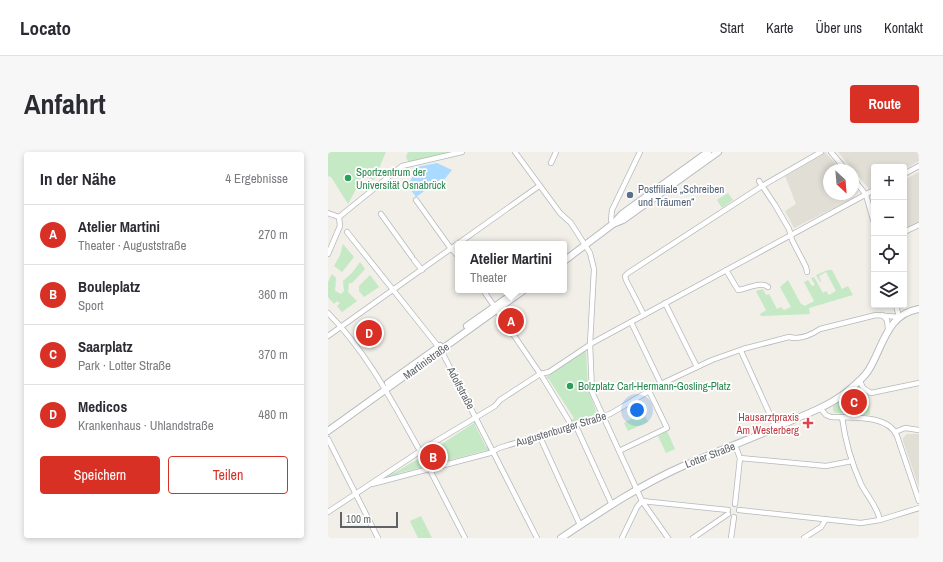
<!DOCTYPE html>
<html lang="de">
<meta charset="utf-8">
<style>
:root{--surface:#fff;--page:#f7f7f7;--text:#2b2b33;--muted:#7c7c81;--line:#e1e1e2;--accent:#d93025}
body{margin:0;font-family:"Archivo Narrow",sans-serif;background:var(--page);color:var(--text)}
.controls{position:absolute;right:12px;top:12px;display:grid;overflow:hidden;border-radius:4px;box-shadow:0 2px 6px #0003}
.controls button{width:36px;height:36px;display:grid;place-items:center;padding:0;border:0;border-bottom:1px solid var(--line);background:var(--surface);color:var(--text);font:20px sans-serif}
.compass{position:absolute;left:495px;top:12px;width:36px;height:36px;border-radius:50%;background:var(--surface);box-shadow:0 2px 6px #0003;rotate:154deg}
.scale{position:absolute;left:12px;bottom:10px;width:58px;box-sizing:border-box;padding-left:4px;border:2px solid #5f6368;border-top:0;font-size:11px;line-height:14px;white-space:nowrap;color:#5f6368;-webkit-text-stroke:3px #fff;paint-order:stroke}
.you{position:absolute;left:309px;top:258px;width:14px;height:14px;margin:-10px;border:3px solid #fff;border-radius:50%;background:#1a73e8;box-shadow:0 0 0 6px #1a73e833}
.badge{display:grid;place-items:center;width:26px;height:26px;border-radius:50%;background:var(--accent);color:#fff;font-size:13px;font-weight:700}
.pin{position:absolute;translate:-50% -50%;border:2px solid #fff;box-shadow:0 1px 4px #0006}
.popup{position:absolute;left:127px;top:89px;width:112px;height:52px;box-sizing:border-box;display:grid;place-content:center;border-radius:4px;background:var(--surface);filter:drop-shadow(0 1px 3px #0005);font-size:13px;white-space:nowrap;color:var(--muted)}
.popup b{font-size:15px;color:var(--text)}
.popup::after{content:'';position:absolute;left:50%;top:100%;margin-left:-8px;border:8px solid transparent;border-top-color:var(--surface)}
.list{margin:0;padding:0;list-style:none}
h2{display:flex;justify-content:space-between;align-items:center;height:52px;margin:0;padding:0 16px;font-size:17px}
h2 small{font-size:13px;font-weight:400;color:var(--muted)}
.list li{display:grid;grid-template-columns:26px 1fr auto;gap:12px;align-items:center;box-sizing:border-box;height:60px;padding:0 16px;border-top:1px solid var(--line)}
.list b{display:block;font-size:15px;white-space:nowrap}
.list p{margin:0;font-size:13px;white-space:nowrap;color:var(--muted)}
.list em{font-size:13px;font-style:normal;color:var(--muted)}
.actions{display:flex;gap:8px;padding:12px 16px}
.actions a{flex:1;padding:9px 0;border:1px solid var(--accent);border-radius:4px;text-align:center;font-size:14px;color:var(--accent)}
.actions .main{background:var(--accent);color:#fff}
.icon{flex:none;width:22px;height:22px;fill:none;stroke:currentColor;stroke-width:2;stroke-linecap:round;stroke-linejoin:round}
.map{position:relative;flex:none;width:591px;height:386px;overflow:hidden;border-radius:4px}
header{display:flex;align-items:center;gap:24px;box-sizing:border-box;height:56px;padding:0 20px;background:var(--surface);border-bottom:1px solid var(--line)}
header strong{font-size:19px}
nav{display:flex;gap:22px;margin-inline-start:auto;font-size:14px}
.intro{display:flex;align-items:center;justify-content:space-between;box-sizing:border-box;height:96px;padding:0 24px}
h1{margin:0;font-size:28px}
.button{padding:10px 18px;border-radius:4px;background:var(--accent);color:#fff;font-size:14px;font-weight:700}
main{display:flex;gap:24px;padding:0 24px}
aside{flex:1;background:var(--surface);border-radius:4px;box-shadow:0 2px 6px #0003}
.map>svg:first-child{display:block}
.education{fill:#e1ded6}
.green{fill:#c5e8c5}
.water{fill:#aadaff}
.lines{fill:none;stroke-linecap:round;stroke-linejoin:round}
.street-casing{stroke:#b5b8bc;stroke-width:6}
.secondary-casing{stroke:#b6babf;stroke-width:8}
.street{stroke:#fff;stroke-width:4.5}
.secondary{stroke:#fff;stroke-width:6}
.leisure-dot{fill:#2e9e5b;stroke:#fff;stroke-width:1.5}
.service-dot{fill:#5c6f8a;stroke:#fff;stroke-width:1.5}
.health-dot{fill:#e0444e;stroke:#fff;stroke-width:1.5}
.labels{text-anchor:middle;stroke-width:3.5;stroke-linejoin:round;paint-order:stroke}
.leisure-label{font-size:11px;fill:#27864d;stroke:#fff;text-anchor:start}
.service-label{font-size:11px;fill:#4e5e75;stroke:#fff;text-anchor:start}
.street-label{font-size:11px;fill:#5f6368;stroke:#fff}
.health-label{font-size:11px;fill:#be3a42;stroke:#fff;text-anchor:end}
</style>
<header>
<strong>Locato</strong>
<nav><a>Start</a><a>Karte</a><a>Über uns</a><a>Kontakt</a></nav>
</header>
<div class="intro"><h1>Anfahrt</h1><a class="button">Route</a></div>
<main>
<aside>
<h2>In der Nähe<small>4 Ergebnisse</small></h2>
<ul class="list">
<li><span class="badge">A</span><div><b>Atelier Martini</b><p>Theater · Auguststraße</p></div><em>270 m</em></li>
<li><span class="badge">B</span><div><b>Bouleplatz</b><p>Sport</p></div><em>360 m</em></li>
<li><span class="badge">C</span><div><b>Saarplatz</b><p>Park · Lotter Straße</p></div><em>370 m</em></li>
<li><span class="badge">D</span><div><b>Medicos</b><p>Krankenhaus · Uhlandstraße</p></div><em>480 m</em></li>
</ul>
<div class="actions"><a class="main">Speichern</a><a>Teilen</a></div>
</aside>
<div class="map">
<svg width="591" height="386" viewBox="0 0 591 386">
<rect width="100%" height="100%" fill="#f1efe8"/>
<g class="education">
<polygon points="497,0 513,18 501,18 501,42 525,42 525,33 531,40 524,47 466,76 457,59 468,52 457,24"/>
<polygon points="510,0 590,0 591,9 576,18 576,15 546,15 546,34 541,37"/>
<polygon points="591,20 591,70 576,77 576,28"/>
<polygon points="579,282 591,282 591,336 575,289 575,286"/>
</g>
<g class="green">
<polygon points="0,0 58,0 46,28 38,25 33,28 20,52 3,25 0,24"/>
<polygon points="80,0 134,0 81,11 78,5"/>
<polygon points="400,41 405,48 394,56 389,48"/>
<polygon points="15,92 26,105 14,120 6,114 12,103"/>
<polygon points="32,110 37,117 24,131 21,131 20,140 29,149 14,160 9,154 12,151 9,149 6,152 0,145 0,130 4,122 8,126 7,139 13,142 16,139 15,129 24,121"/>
<polygon points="500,118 504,118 514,137 520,134 525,143 481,156 482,162 433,164 432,162 438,158 428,139 435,137 438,143 441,142 449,157 453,155 456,158 463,155 452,135 460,128 473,152 477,154 486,149 476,130 480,128 484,134 487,133 483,126 486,125 495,141 498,139 501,143 508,139 498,120 491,124 493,130 492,130 488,123"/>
<polygon points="42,123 51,135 36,145 31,139 31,134"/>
<polygon points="258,198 260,237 269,262 244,270 243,269 246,266 220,226 217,227 217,226"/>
<polygon points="530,236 541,244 542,263 507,261 505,258 505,254"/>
<polygon points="315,260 320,270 300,279 296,271"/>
<polygon points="146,268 150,271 147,273 158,295 161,294 162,299 158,301 159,298 107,312 107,314 103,315 96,299 99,298 100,301 146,271"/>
<polygon points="339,279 347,297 338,301 330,284"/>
<polygon points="91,303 94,306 91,308 94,313 97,312 99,316 95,318 96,315 71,321 70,324 59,326 58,323 66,319 66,321 90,307"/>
<polygon points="93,364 104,386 90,386 82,369"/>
</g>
<polygon class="water" points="109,11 124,18 115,29 113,27 88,45 80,34 89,15"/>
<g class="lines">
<g class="street-casing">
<g id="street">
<polyline points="187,0 232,61 243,71 262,101 266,117 262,192 264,240 314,349 340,386"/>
<polyline points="503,0 518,18"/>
<polyline points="223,11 228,0"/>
<polyline points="576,22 591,14"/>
<polyline points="525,26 538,43 546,71"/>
<polyline points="431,29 447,53 461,77 464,88 478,115 479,120"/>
<polyline points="88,48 121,94 130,104"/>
<polyline points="0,61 11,65"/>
<polyline points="53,62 84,105"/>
<polyline points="285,72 283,68 284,58 312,0"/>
<polyline points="19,80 113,198 209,386"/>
<polyline points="576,80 591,73"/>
<polyline points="0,102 12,74 11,65 74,14 134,0"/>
<polyline points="86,108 94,118"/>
<path d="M398 118 410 138C419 137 432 129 440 135"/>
<polyline points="155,138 215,226 241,269"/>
<polyline points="337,151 369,215"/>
<polyline points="568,153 571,165"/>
<path d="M0 161C39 200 65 251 92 299"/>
<polyline points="316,163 298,128 297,124 300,121 434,34 493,0"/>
<polyline points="554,163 559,168 560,177"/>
<polyline points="303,170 333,232"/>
<polyline points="0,184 211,34"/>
<polyline points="413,199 448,276"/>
<polyline points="532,229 535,236 543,241 591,231"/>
<path d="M492 256 498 263 503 265C523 266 560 262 569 284L591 349"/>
<path d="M514 265C517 288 523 310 533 332 539 344 549 354 552 368"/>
<polyline points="247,272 284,353"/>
<polyline points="567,280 577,276 591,278"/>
<polyline points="211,283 252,373"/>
<polyline points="0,287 50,386"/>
<polyline points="407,293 412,306 498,314 524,309"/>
<polyline points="291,299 339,276 321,239"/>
<polyline points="102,318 137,386"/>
<path d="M44 332 162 301 171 296 282 262 333 232 384 208 415 197 461 185C472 188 483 183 492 177L548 163 571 165"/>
<polyline points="407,352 412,306"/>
<polyline points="411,358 533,371 552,368 591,356"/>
<polyline points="0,360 100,294 167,254 172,248 212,222 221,220 266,190 546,38"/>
<polyline points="294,386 309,355 314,349 400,358"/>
<polyline points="365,386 400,362"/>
<polyline points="403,386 406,365"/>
<polyline points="476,386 493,375 498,367"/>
</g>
</g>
<g class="secondary-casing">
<g id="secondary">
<polyline points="285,72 295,68 390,0"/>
<polyline points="236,109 285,72 294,62 380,0"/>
<polyline points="139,174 179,146"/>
<polyline points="60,231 112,194"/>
<polyline points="0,279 196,138"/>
<path d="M233 386C272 360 312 333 355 314 392 298 431 284 467 267 484 260 501 253 516 242 524 235 534 228 540 219 555 196 558 162 591 157"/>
</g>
</g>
<use href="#street" class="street"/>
<use href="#secondary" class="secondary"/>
</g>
<g class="leisure-dot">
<circle cx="20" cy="26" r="4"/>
<circle cx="242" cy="234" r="4"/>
</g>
<circle class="service-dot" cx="302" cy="43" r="4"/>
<path class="health-dot" d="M478 265h4v4h4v4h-4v4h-4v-4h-4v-4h4z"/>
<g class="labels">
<g class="leisure-label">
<text x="28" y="24">Sportzentrum der<tspan x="28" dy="13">Universität Osnabrück</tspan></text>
<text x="250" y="238">Bolzplatz Carl-Hermann-Gosling-Platz</text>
</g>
<g class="service-label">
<text x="310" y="41">Postfiliale „Schreiben<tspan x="310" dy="13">und Träumen“</tspan></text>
</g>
<g class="street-label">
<text transform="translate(98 209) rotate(-36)" y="4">Martinistraße</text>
<text transform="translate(133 236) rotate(62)" y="4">Adolfstraße</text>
<text transform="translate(233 277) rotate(-17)" y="4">Augustenburger Straße</text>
<text transform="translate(382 303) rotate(-21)" y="4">Lotter Straße</text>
</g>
<g class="health-label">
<text x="471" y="269">Hausarztpraxis<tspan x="471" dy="13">Am Westerberg</tspan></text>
</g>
</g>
</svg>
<div class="controls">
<button>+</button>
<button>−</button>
<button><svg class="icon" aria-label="locate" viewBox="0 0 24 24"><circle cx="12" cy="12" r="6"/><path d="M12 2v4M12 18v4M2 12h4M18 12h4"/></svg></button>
<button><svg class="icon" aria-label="layers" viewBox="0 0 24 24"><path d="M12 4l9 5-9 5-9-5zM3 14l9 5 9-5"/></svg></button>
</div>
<svg class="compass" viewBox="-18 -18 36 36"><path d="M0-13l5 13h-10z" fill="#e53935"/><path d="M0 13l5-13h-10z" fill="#7c7c81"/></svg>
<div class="scale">100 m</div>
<div class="you"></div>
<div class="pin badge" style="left:183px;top:169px">A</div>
<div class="popup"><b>Atelier Martini</b>Theater</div>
<div class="pin badge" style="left:105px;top:305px">B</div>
<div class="pin badge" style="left:526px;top:250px">C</div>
<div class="pin badge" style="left:41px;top:181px">D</div>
</div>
</main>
